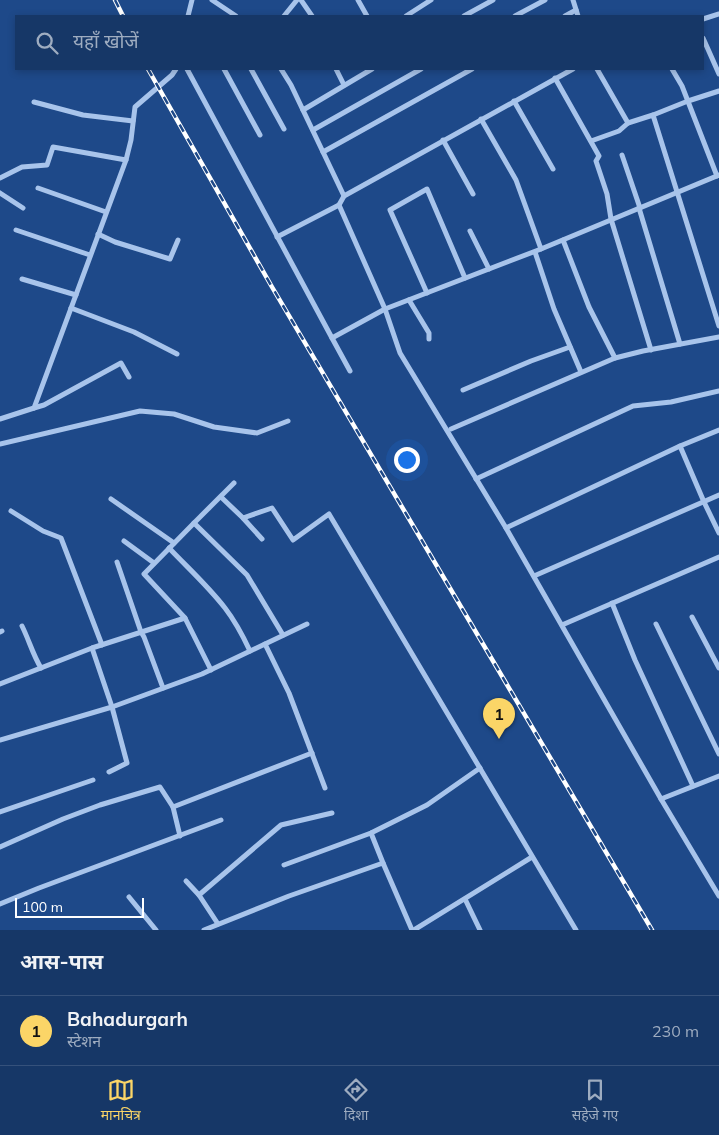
<!DOCTYPE html>
<html lang="hi">
<meta charset="utf-8">
<style>
:root{--surface:#163767;--page:#234270;--text:#f1f3f6;--muted:#9eacc0;--line:#35517b;--accent:#fbd567}
body{margin:0;font-family:Mulish,"Noto Sans Devanagari",sans-serif;background:var(--page);color:var(--text)}
.scale{position:absolute;left:15px;bottom:12px;width:129px;box-sizing:border-box;padding-left:5px;border:2px solid #fff;border-top:0;font-size:14px;line-height:18px;white-space:nowrap;color:#fff;-webkit-text-stroke:4px #1e4989;paint-order:stroke}
.you{position:absolute;left:406px;top:459px;width:18px;height:18px;margin:-12px;border:4px solid #fff;border-radius:50%;background:#1a73e8;box-shadow:0 0 0 8px #1a73e833}
.badge{display:grid;place-items:center;width:32px;height:32px;border-radius:50%;background:var(--accent);color:#111;font-size:16px;font-weight:700}
.pin{position:absolute;translate:-50% -41px;filter:drop-shadow(0 1px 2px #0008)}
.pin::after{content:'';position:absolute;top:26px;width:18px;height:15px;background:inherit;clip-path:polygon(0 0,100% 0,50% 100%)}
.list{margin:0;padding:0;list-style:none}
h2{display:flex;justify-content:space-between;align-items:center;height:65px;margin:0;padding:0 20px;font-size:21px}
h2 small{font-size:16px;font-weight:400;color:var(--muted)}
.list li{display:grid;grid-template-columns:32px 1fr auto;gap:15px;align-items:center;box-sizing:border-box;height:70px;padding:0 20px;border-top:1px solid var(--line)}
.list b{display:block;font-size:19px;white-space:nowrap}
.list p{margin:0;font-size:16px;white-space:nowrap;color:var(--muted)}
.list em{font-size:16px;font-style:normal;color:var(--muted)}
.icon{flex:none;width:28px;height:28px;fill:none;stroke:currentColor;stroke-width:2;stroke-linecap:round;stroke-linejoin:round}
.map{position:relative;flex:none;width:719px;height:930px;overflow:hidden}
.search{position:absolute;background:var(--surface);box-shadow:0 2px 8px #0003;left:15px;right:15px;top:15px;height:55px;display:flex;align-items:center;gap:12px;box-sizing:border-box;padding:0 18px;border-radius:0px;color:var(--muted);font-size:19px}
.sheet{height:135px;background:var(--surface)}
nav{display:flex;justify-content:space-around;align-items:center;box-sizing:border-box;height:70px;border-top:1px solid var(--line);background:var(--surface);font-size:14px;color:var(--muted)}
nav a{display:grid;justify-items:center;gap:2px}
nav .on{color:var(--accent)}
.map>svg:first-child{display:block}
.lines{fill:none;stroke-linecap:round;stroke-linejoin:round}
.minor{stroke:#a8c4eb;stroke-width:5}
.rail-casing{stroke:#fff;stroke-width:4.5}
.rail{stroke:#1e4989;stroke-width:2.5;stroke-dasharray:8;stroke-linecap:butt}
</style>
<div class="map">
<svg width="719" height="930" viewBox="0 0 719 930">
<rect width="100%" height="100%" fill="#1e4989"/>
<g class="lines">
<g class="minor">
<polyline points="212,0 236,16"/>
<polyline points="301,0 312,16"/>
<polyline points="358,0 367,16"/>
<polyline points="573,0 578,16"/>
<polyline points="188,16 192,0"/>
<polyline points="284,16 297,0"/>
<polyline points="406,16 431,0"/>
<polyline points="464,16 493,0"/>
<polyline points="515,16 545,0"/>
<polyline points="565,16 576,10"/>
<polyline points="703,19 719,14"/>
<polyline points="703,38 719,74"/>
<polyline points="187,69 332,338 385,309 541,249"/>
<polyline points="224,69 260,135"/>
<polyline points="251,69 284,129"/>
<polyline points="281,69 291,85 344,196 339,205 385,309 400,353 506,528 661,799 719,896"/>
<polyline points="336,69 344,85"/>
<polyline points="597,69 628,123 653,115 719,326"/>
<polyline points="672,69 682,86 717,176"/>
<polyline points="555,78 599,156 596,161 607,194 611,219 651,350"/>
<polyline points="514,101 553,169"/>
<polyline points="34,102 83,115 133,121"/>
<polyline points="303,110 372,69"/>
<polyline points="653,115 688,101 719,91"/>
<polyline points="481,119 516,180 541,249 719,175"/>
<polyline points="313,130 421,69"/>
<polyline points="443,140 473,194"/>
<polyline points="591,141 619,131 628,123"/>
<polyline points="323,152 472,69"/>
<polyline points="622,155 640,208"/>
<polyline points="0,178 22,167 47,165 53,147 126,160"/>
<polyline points="38,188 106,212"/>
<polyline points="0,193 23,208"/>
<polyline points="344,196 573,69"/>
<polyline points="639,208 680,344"/>
<polyline points="16,230 90,255"/>
<polyline points="470,231 489,269"/>
<polyline points="98,234 115,242 170,259 178,240"/>
<polyline points="277,237 339,205"/>
<polyline points="563,240 589,307 615,358"/>
<polyline points="535,252 554,309 581,372"/>
<polyline points="22,279 76,295"/>
<polyline points="427,293 390,210 427,189 465,278"/>
<polyline points="409,300 429,333 429,339"/>
<polyline points="71,308 134,332 177,354"/>
<polyline points="332,338 350,371"/>
<polyline points="463,390 531,361 570,347"/>
<polyline points="34,408 44,405 121,363 129,377"/>
<polyline points="0,419 34,408 126,160 131,140 135,107 172,75 176,69"/>
<polyline points="451,429 615,358 643,351 719,337"/>
<polyline points="0,444 140,411 174,414 214,427 257,433 288,421"/>
<polyline points="680,446 704,502 719,533"/>
<polyline points="476,479 633,406 671,402 719,391"/>
<polyline points="221,497 243,518 262,539"/>
<polyline points="111,499 174,543"/>
<polyline points="11,511 43,531 61,538 102,645"/>
<polyline points="243,518 272,508 293,540 329,514 576,930"/>
<polyline points="194,523 234,483"/>
<polyline points="506,528 680,446 719,430"/>
<polyline points="124,541 154,563"/>
<path d="M169 548C188 568 208 586 225 608 235 621 243 636 250 651"/>
<polyline points="117,562 141,632 144,637 163,688"/>
<polyline points="534,576 719,495"/>
<polyline points="612,603 635,660 693,786"/>
<polyline points="692,617 719,668"/>
<polyline points="656,624 719,754"/>
<polyline points="562,625 719,557"/>
<path d="M22 626C29 640 33 655 41 668"/>
<polyline points="0,632 2,631"/>
<polyline points="265,644 289,693 325,788"/>
<polyline points="92,648 112,707 127,763 109,772"/>
<polyline points="211,670 185,618 144,574 194,523 247,575 283,635"/>
<polyline points="0,684 92,648 185,618"/>
<polyline points="0,740 112,707 202,674 307,624"/>
<polyline points="661,799 719,776"/>
<polyline points="173,807 312,753"/>
<polyline points="0,812 93,780"/>
<polyline points="371,833 383,863"/>
<polyline points="0,847 63,819 100,805 160,787 173,807 180,836"/>
<polyline points="284,865 371,833 427,805 480,768"/>
<polyline points="186,881 199,895"/>
<polyline points="129,897 156,930"/>
<polyline points="465,899 480,930"/>
<polyline points="0,904 39,888 221,820"/>
<polyline points="218,924 199,895 281,825 332,813"/>
<polyline points="204,930 289,896 383,863 412,930"/>
<polyline points="414,930 532,857"/>
</g>
<g class="rail-casing">
<g id="rail">
<polyline points="115,0 123,16"/>
<polyline points="148,69 272,287 652,930"/>
</g>
</g>
<use href="#rail" class="rail"/>
</g>
</svg>
<div class="scale">100 m</div>
<div class="you"></div>
<div class="pin badge" style="left:499px;top:739px">1</div>
<div class="search"><svg class="icon" aria-label="search" viewBox="0 0 24 24"><circle cx="10" cy="10" r="6"/><path d="M15 15l6 6"/></svg>यहाँ खोजें</div>
</div>
<section class="sheet">
<h2>आस-पास<small></small></h2>
<ul class="list">
<li><span class="badge">1</span><div><b>Bahadurgarh</b><p>स्टेशन</p></div><em>230 m</em></li>
</ul>
</section>
<nav>
<a class="on"><svg class="icon" aria-label="map" viewBox="0 0 24 24"><path d="M3 6l6-2 6 2 6-2v14l-6 2-6-2-6 2zM9 4v14M15 6v14"/></svg>मानचित्र</a>
<a><svg class="icon" aria-label="directions" viewBox="0 0 24 24"><path d="M12 3l9 9-9 9-9-9zM9 14v-3h6M13 9l2 2-2 2"/></svg>दिशा</a>
<a><svg class="icon" aria-label="saved" viewBox="0 0 24 24"><path d="M7 4h10v16l-5-4-5 4z"/></svg>सहेजे गए</a>
</nav>
